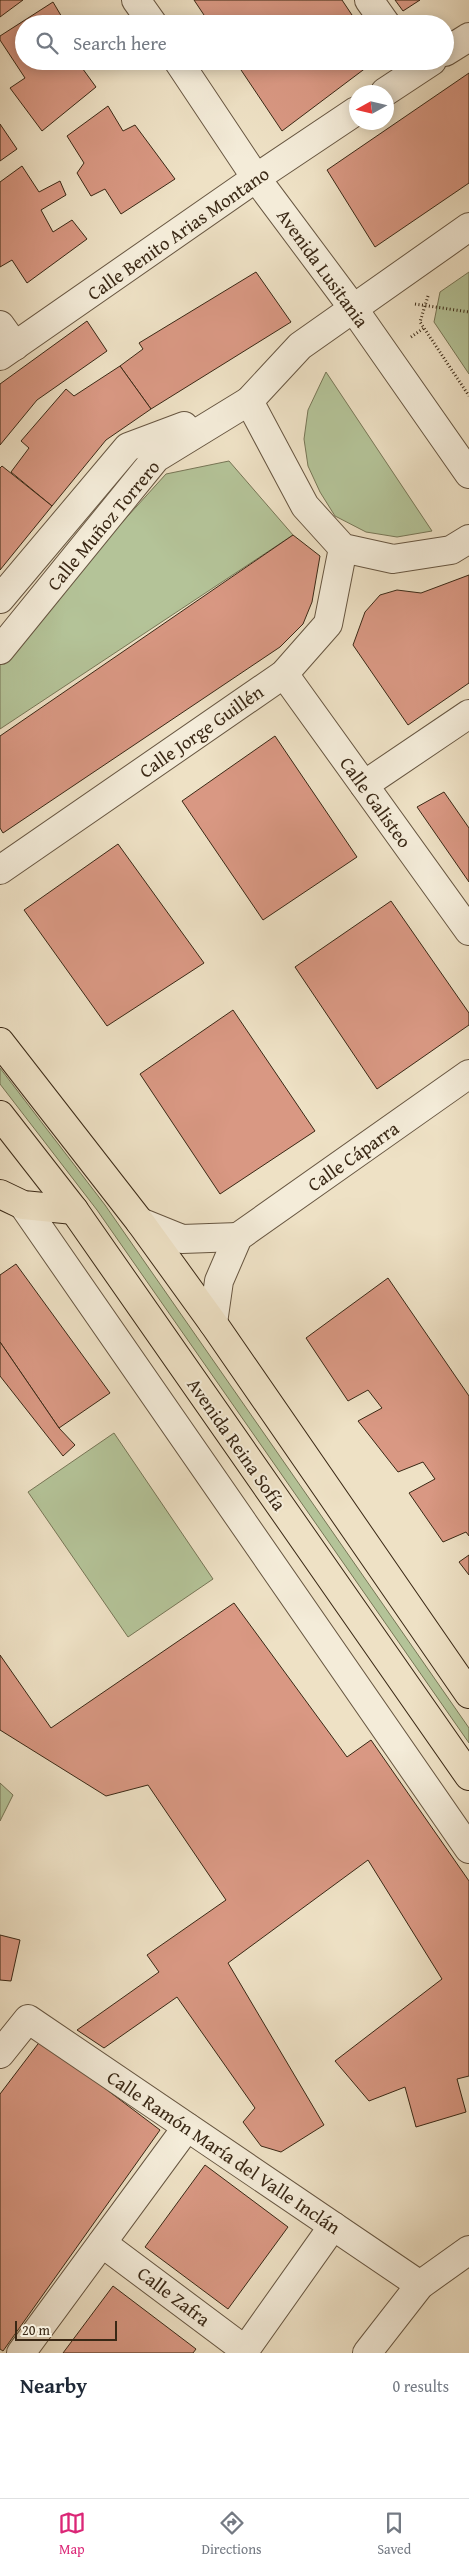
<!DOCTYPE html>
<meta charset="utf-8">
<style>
:root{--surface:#fff;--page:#f6f6f7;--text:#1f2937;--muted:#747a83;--line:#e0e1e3;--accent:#db2777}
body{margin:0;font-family:"Gentium Book Plus",serif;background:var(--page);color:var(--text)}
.compass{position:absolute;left:349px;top:85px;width:45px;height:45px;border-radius:50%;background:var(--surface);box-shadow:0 2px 12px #0003;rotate:262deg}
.scale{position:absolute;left:15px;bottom:12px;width:102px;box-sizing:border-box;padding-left:5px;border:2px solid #3a2815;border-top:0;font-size:14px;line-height:18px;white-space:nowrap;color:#3a2815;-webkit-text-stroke:4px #f4ecd9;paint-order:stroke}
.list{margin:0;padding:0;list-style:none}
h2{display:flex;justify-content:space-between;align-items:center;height:65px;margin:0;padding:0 20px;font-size:21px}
h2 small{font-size:16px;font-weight:400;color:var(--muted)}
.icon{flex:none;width:28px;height:28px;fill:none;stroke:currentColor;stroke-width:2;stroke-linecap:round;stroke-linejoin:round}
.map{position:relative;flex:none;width:469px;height:2353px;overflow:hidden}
.search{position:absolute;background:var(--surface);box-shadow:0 2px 12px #0003;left:15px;right:15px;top:15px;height:55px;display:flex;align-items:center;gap:12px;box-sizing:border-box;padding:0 18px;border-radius:28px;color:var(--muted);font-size:19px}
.sheet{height:145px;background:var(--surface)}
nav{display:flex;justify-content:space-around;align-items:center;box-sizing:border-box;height:70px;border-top:1px solid var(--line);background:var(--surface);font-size:14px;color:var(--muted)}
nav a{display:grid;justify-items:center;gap:2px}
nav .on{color:var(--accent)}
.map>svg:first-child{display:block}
.green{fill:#b4c398;stroke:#777656}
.building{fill:#d99883;stroke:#3a2815}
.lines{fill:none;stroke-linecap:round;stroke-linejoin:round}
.minor-casing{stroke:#675641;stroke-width:30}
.trunk-casing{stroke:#3a2815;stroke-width:30}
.path{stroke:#3a2815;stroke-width:3;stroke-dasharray:1 2.5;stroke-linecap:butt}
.minor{stroke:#f4ecd9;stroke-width:28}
.trunk{stroke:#eee1c5;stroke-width:28}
.labels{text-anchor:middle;stroke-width:4;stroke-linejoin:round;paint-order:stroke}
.street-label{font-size:19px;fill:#3a2815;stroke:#f4ecd9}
</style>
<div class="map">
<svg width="469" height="2353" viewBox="0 0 469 2353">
<rect width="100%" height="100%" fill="#eee1c5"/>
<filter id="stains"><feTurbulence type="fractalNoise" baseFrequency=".004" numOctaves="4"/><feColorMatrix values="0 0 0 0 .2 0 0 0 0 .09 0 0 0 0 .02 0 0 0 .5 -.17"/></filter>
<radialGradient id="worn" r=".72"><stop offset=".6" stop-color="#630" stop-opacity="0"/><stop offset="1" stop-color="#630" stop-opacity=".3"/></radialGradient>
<g class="green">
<polygon points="469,272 469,374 434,322 440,292"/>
<polygon points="326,372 432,531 397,537 366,532 335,516 320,492 308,466 304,439 308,410"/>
<polygon points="229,461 293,535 0,729 0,657 166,474"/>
<polygon points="0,1068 105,1205 469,1728 469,1743 97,1210 0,1084"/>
<polygon points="114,1433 213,1579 128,1637 28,1492"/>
<polygon points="0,1783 13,1795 0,1821"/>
</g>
<g class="building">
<polygon points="0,0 23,0 0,17"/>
<polygon points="194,0 342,0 358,24 210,24"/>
<polygon points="395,0 420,0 403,11"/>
<polygon points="53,2 66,24 24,24 24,61 57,61 58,63 61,61 77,61 96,87 42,131 10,88 25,78 0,40 0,36"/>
<polygon points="235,61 375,61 282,131"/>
<polygon points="469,73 469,183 375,247 327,170"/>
<polygon points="108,106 123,131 135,125 175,179 121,214 105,189 91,196 77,173 84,163 67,136"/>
<polygon points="0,124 17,149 0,161"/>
<polygon points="22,166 39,192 60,181 66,195 41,210 53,232 72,220 87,239 27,283 12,260 0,267 0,182"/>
<polygon points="256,272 291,322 151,409 120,366 143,349 139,343"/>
<polygon points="87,321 107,351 37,400 0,445 0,384"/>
<polygon points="120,366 151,409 106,440 52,506 11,472 29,448 21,441 66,389 74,396"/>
<polygon points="2,466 52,506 0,570 0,468"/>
<polygon points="293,535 320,556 312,602 303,624 280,647 3,833 0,828 0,736"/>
<polygon points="469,575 469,683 408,725 353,645 365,612 380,595 397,590 421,593"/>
<polygon points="275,736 357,857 263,920 182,801"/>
<polygon points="444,792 469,828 469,882 417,807"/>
<polygon points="118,844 204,963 107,1026 24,910"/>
<polygon points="391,901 469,1013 469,1025 377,1089 295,967"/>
<polygon points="233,1010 315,1131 220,1194 140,1074"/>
<polygon points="16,1264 110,1393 59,1428 0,1342 0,1275"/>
<polygon points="388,1278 469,1396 469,1536 466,1532 443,1542 409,1493 435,1479 423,1462 398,1472 358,1421 382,1408 368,1390 348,1401 306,1338"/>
<polygon points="0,1342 59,1428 75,1445 63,1456 0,1376"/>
<polygon points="469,1555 469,1575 459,1562"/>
<polygon points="234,1603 347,1757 371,1740 469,1881 469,2076 457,2079 466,2112 416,2127 405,2087 369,2101 335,2061 442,1979 368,1860 228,1963 324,2125 281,2152 261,2146 243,2122 255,2108 177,1997 104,2048 77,2030 159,1972 147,1955 226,1900 148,1785 106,1796 0,1730 0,1655 51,1728"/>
<polygon points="0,1935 20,1940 11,1981 0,1980"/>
<polygon points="41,2040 160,2130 3,2351 0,2349 0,2094"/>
<polygon points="205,2165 288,2227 228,2309 145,2247"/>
<polygon points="113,2286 196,2349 193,2353 63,2353"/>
</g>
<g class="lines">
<g class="minor-casing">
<g id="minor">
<polyline points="136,0 153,24"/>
<polyline points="369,0 386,24"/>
<polyline points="445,52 469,37"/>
<polyline points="178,61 256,178 353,308 469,474"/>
<polyline points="385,92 432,61"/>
<polyline points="469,227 300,346 249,401 305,506 343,548 393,559 451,550 469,539"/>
<polyline points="0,325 15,346"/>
<polyline points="0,356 256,178 356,111"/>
<polyline points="0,599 128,447 184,426"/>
<polyline points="0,650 156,458 249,401"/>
<polyline points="284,674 469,931"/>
<polyline points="364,785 469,714"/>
<polyline points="0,870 284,674 328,624 343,548"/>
<polyline points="23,1205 469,1849"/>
<polyline points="140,1222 182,1239 238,1237"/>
<polyline points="213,1323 219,1281 238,1237 469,1074"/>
<polyline points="0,2054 28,2019 420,2285"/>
<polyline points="102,2243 245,2350"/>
<polyline points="21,2353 187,2127"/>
<polyline points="243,2353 333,2226"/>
<polyline points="367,2353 420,2285 469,2250"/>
</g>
</g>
<g class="trunk-casing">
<g id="trunk">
<polyline points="0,1042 140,1222 213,1323 469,1694"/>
<polyline points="0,1115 74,1210 469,1776"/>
<polyline points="0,1194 23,1205 74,1210"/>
</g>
</g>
<g class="path">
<polyline points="428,296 420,322 469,396"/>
<polyline points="415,304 469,312"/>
<polyline points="411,337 424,328"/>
</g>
<use href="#minor" class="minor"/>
<use href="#trunk" class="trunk"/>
</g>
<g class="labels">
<g class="street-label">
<text transform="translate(178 233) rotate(-35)" y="7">Calle Benito Arias Montano</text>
<text transform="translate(323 268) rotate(54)" y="7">Avenida Lusitania</text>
<text transform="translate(103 525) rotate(-50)" y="7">Calle Muñoz Torrero</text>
<text transform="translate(201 731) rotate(-35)" y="7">Calle Jorge Guillén</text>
<text transform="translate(376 802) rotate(54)" y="7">Calle Galisteo</text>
<text transform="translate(353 1156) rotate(-35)" y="7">Calle Cáparra</text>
<text transform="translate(237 1444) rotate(55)" y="7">Avenida Reina Sofía</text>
<text transform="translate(224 2152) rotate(34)" y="7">Calle Ramón María del Valle Inclán</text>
<text transform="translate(174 2296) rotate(37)" y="7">Calle Zafra</text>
</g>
</g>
<rect width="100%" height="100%" filter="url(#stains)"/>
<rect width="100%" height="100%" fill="url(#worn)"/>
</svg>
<svg class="compass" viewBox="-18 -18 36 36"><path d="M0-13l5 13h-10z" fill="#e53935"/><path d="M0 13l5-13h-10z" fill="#747a83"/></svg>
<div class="scale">20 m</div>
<div class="search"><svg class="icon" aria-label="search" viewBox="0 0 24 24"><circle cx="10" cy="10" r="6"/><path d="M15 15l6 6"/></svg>Search here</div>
</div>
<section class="sheet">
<h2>Nearby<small>0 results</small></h2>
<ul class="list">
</ul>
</section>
<nav>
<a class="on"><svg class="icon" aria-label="map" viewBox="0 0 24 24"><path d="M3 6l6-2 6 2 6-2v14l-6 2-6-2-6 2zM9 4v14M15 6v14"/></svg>Map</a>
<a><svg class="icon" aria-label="directions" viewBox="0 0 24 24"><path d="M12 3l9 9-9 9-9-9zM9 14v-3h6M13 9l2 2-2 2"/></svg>Directions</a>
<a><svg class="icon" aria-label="saved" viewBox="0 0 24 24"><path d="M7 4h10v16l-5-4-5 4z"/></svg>Saved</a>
</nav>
